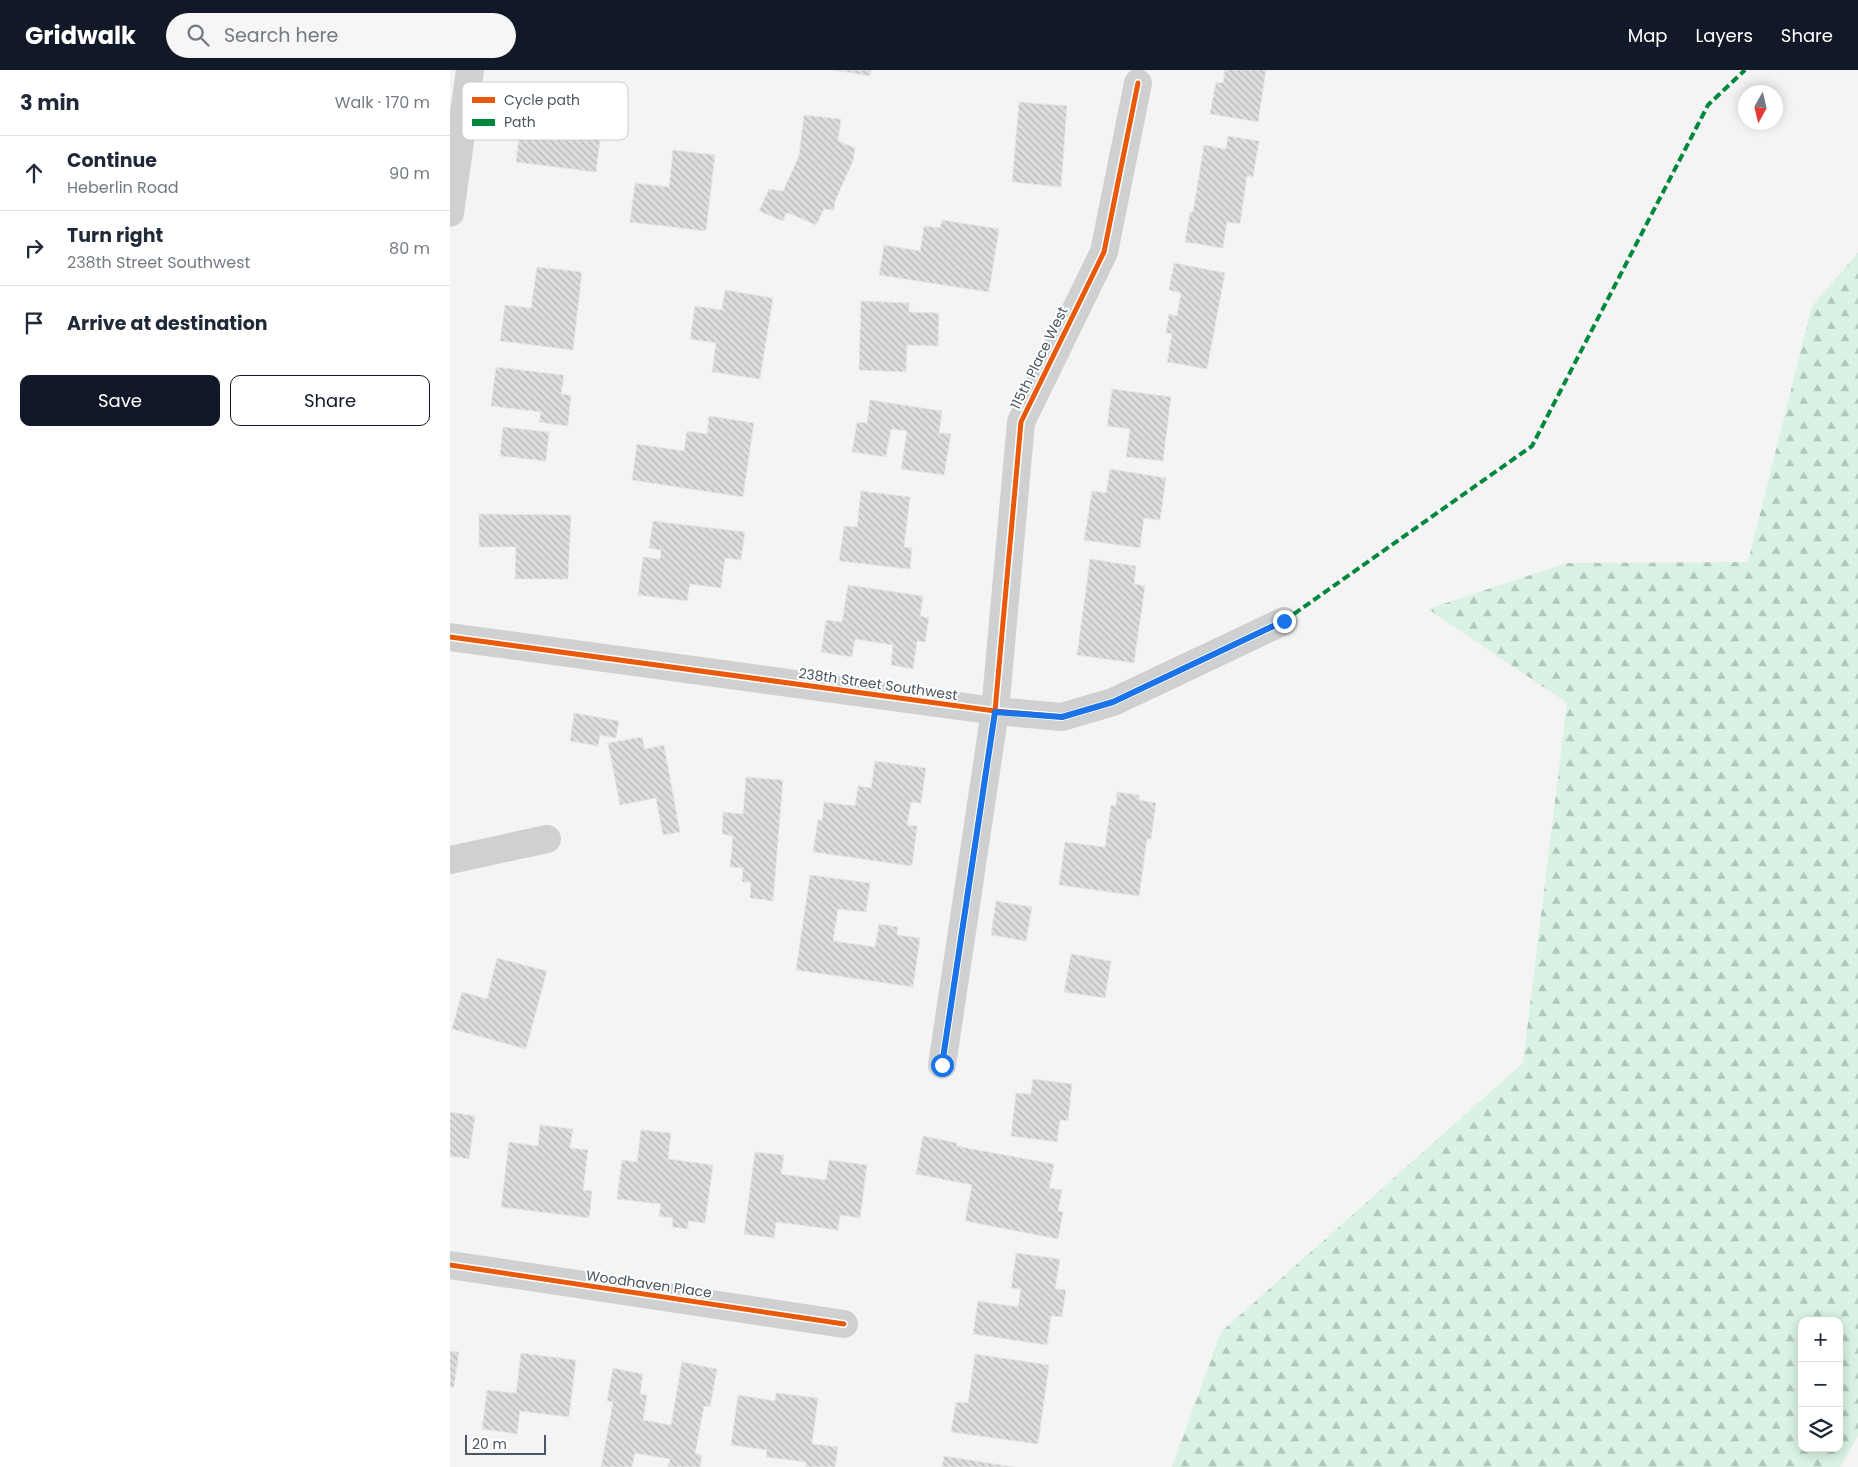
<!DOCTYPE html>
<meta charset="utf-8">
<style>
:root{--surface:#fff;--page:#f6f6f7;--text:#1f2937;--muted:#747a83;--line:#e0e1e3;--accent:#111827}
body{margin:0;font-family:Poppins,sans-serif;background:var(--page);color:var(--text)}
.controls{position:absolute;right:15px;bottom:15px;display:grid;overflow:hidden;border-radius:10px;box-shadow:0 2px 12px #0003}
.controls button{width:45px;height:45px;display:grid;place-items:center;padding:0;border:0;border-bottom:1px solid var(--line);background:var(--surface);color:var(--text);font:25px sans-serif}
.compass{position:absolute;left:1288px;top:15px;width:45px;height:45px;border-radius:50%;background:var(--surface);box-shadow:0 2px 12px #0003;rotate:188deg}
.scale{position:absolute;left:15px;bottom:12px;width:81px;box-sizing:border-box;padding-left:5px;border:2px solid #4a5661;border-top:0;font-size:14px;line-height:18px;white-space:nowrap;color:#4a5661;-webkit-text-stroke:4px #fff;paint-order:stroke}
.stop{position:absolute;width:15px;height:15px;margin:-11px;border:4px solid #1a73e8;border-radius:50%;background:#fff}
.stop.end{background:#1a73e8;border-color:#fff;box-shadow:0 1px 5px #0008}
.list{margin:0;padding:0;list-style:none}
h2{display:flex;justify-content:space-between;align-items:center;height:65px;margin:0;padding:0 20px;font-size:21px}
h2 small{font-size:16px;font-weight:400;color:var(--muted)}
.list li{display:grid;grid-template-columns:32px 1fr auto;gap:15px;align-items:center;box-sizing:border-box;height:75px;padding:0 20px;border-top:1px solid var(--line)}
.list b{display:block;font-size:19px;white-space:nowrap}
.list p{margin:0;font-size:16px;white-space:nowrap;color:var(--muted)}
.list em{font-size:16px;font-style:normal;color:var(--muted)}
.actions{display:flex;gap:10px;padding:15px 20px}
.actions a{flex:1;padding:11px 0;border:1px solid var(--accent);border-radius:10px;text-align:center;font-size:18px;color:var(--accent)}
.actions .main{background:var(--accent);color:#fff}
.icon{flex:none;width:28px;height:28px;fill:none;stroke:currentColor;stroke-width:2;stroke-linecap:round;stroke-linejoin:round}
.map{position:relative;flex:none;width:1408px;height:1397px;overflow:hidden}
header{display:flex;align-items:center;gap:30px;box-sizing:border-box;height:70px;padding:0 25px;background:var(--accent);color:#fff}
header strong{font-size:24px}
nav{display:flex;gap:28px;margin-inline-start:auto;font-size:18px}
.search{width:350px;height:45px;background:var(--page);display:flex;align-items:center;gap:12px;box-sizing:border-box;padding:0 18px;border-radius:28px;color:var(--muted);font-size:19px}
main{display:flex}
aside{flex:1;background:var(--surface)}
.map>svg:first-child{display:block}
.forest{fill:url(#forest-firs);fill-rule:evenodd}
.building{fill:url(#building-back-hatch);stroke:#e5e6e7}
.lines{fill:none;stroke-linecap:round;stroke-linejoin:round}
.minor{stroke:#ced0d2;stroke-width:28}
.quiet{stroke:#00873e;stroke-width:4;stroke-dasharray:8 4;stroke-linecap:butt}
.cycleway-casing{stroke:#fff;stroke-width:8}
.cycleway{stroke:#e8590c;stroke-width:5}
.route{stroke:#1a73e8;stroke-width:6}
.labels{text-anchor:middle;stroke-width:4;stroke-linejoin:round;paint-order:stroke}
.street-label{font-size:14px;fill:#4a5661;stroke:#fff}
.key{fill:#fff;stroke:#c9ccd0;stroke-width:1}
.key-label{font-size:14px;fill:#4a5661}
</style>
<header>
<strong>Gridwalk</strong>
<div class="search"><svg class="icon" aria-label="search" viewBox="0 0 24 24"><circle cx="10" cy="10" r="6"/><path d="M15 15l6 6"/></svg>Search here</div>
<nav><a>Map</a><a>Layers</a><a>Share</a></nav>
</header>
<main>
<aside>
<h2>3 min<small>Walk · 170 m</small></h2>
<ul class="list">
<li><svg class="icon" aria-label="ahead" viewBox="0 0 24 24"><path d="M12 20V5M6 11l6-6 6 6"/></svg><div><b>Continue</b><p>Heberlin Road</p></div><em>90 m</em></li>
<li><svg class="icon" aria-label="right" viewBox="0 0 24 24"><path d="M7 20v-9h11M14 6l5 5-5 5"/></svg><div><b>Turn right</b><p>238th Street Southwest</p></div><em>80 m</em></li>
<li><svg class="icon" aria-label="arrive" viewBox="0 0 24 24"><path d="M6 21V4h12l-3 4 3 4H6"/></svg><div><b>Arrive at destination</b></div></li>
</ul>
<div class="actions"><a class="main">Save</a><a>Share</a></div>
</aside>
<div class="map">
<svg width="1408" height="1397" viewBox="0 0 1408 1397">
<defs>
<pattern id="forest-firs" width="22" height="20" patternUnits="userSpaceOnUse" patternTransform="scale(1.25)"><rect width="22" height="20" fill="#d9f2e3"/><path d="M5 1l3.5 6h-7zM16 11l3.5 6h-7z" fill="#b2c7bb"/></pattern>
<pattern id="building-back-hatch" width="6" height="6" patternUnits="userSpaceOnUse" patternTransform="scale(1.25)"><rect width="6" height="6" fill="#ddddde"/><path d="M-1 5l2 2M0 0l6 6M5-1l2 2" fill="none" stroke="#b5b6b7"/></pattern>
</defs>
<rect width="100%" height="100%" fill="#f4f4f4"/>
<path class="forest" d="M1408 183V1366L1390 1397H722L771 1262 1073 993 1117 633 978 539 1117 493 1298 492 1362 236ZM1352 1251H1389V1378H1352Z"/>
<g class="building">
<polygon points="383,0 421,0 420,6"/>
<polygon points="775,0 816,0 808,52 760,44 766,12 773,13"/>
<polygon points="569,32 617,36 611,117 562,112"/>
<polygon points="106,40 139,43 136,68 150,70 146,102 66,92 70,57 104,61"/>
<polygon points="354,45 391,49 388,71 405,78 403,91 385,131 384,140 374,139 366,155 341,144 336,143 333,151 309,141 319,119 333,121 349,86"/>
<polygon points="778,66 809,71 803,107 797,106 790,154 777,152 773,178 735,172 740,142 743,142 754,75 776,79"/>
<polygon points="223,80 265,85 256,161 180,152 185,113 219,117"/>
<polygon points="492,150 549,159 539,222 429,205 434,175 470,181 474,156 490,158"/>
<polygon points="724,193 775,203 757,299 717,292 722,264 716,263 719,244 727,246 731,223 719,220"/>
<polygon points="87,197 132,202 123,280 50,271 55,235 81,238"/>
<polygon points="275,220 323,228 310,309 262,302 266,273 240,269 245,236 272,240"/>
<polygon points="411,231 459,233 459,242 489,243 488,276 457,275 456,302 409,300"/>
<polygon points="46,297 114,305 111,324 121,325 118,356 89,352 91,342 41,336"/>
<polygon points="662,319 721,327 713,391 676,387 680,359 657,356"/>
<polygon points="420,330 492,341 489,363 501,364 494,405 451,399 457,361 441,359 436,387 402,382 407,352 417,353"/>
<polygon points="259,346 304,353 293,427 182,410 187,374 234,381 237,361 257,364"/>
<polygon points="53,357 99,362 96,391 50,386"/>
<polygon points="660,399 716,408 710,450 694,448 690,478 634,470 642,421 656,423"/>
<polygon points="411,421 460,427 454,477 462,478 460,499 389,491 394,456 407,457"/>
<polygon points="29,444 121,445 118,509 65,509 66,477 29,477"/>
<polygon points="203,451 295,462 291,490 275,488 271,518 240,514 237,531 188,525 193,487 210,489 211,480 199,478"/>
<polygon points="640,489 686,496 684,514 695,516 684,593 627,585"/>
<polygon points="398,515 473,526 470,546 479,548 475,572 467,571 463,599 441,595 443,575 405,569 402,587 371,582 376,550 392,552"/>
<polygon points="124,643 169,651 166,668 150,665 148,676 120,671"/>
<polygon points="192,667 195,679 214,675 230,762 213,765 206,728 170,735 158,673"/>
<polygon points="425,691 476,698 471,733 461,732 457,755 467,756 462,796 363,782 368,750 372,750 374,732 405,736 408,716 421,718"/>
<polygon points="296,707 333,710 323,831 300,828 301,812 292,812 293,798 280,797 283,766 272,764 273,742 293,744"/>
<polygon points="667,722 689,725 689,730 706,733 701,769 697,769 689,826 609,815 615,772 655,777 661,735 666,736"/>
<polygon points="360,805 420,813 416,842 388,839 383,871 425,877 429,854 448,857 447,865 470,868 463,917 346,900"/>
<polygon points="546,831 582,837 576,871 541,865"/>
<polygon points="621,884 661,891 655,928 614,922"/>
<polygon points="47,888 97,901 76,979 2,959 12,922 37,929"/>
<polygon points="583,1009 622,1014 618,1051 610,1050 607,1072 561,1066 566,1023 581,1024"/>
<polygon points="0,1042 25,1046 19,1089 0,1086"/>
<polygon points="90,1055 123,1059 120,1078 138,1080 133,1120 142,1121 139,1148 51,1137 59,1072 88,1076"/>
<polygon points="191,1060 221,1063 218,1089 263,1095 255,1153 238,1151 238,1159 222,1157 223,1148 209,1146 211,1134 167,1129 172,1090 187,1092"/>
<polygon points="473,1066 507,1073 506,1076 604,1094 599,1118 612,1120 608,1141 613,1142 608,1169 515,1151 522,1115 466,1104"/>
<polygon points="305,1082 334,1085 331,1104 376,1110 379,1090 417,1095 410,1148 390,1145 388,1160 326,1152 324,1168 294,1164"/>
<polygon points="566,1183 610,1189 605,1219 616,1220 612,1247 601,1246 597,1275 523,1264 528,1231 568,1237 571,1219 561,1218"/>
<polygon points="0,1281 9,1282 4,1317 0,1317"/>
<polygon points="71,1283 126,1290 119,1347 70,1341 67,1364 32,1359 37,1320 66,1323"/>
<polygon points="525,1284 599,1295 588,1374 501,1362 506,1332 518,1333"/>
<polygon points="232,1292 267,1299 260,1337 254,1336 245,1384 252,1385 250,1397 218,1397 220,1389 185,1383 182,1397 151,1397 163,1332 157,1331 163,1298 193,1304 190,1324 197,1325 193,1350 221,1355"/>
<polygon points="326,1323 368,1328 362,1374 388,1377 385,1397 356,1397 356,1392 316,1387 317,1380 281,1375 288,1325 325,1331"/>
<polygon points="494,1386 564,1397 492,1397"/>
</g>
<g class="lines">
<g class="minor">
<polyline points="0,143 20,0"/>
<polyline points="0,567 545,641 612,647 663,632 834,551"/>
<polyline points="0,790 97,769"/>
<polyline points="492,995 545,641 571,352 654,182 688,13"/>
<polyline points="0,1195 394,1254"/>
</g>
<polyline class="quiet" points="834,551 1082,376 1258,35 1295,0"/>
<g class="cycleway-casing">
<g id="cycleway">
<polyline points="0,567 545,641 612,647 663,632 834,551"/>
<polyline points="492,995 545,641 571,352 654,182 688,13"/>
<polyline points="0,1195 394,1254"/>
</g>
</g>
<use href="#cycleway" class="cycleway"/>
</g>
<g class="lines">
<polyline class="route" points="492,995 545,642 612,647 663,632 834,551"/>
</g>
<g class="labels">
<g class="street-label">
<text transform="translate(589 288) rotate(-64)" y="5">115th Place West</text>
<text transform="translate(428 614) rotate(8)" y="5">238th Street Southwest</text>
<text transform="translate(199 1214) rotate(8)" y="5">Woodhaven Place</text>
</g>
</g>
<rect x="12" y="12" width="166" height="58" rx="8" class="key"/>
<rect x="22" y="27" width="23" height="6" fill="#e8590c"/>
<rect x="22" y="49" width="23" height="7" fill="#00873e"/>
<g class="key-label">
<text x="54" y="35">Cycle path</text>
<text x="54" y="57">Path</text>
</g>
</svg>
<div class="controls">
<button>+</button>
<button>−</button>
<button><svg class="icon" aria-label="layers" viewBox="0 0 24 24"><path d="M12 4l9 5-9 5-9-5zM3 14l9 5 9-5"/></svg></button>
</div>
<svg class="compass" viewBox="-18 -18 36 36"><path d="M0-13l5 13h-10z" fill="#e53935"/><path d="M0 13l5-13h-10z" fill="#747a83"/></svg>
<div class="scale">20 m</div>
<div class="stop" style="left:492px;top:995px"></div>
<div class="stop end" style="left:834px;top:551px"></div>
</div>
</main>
